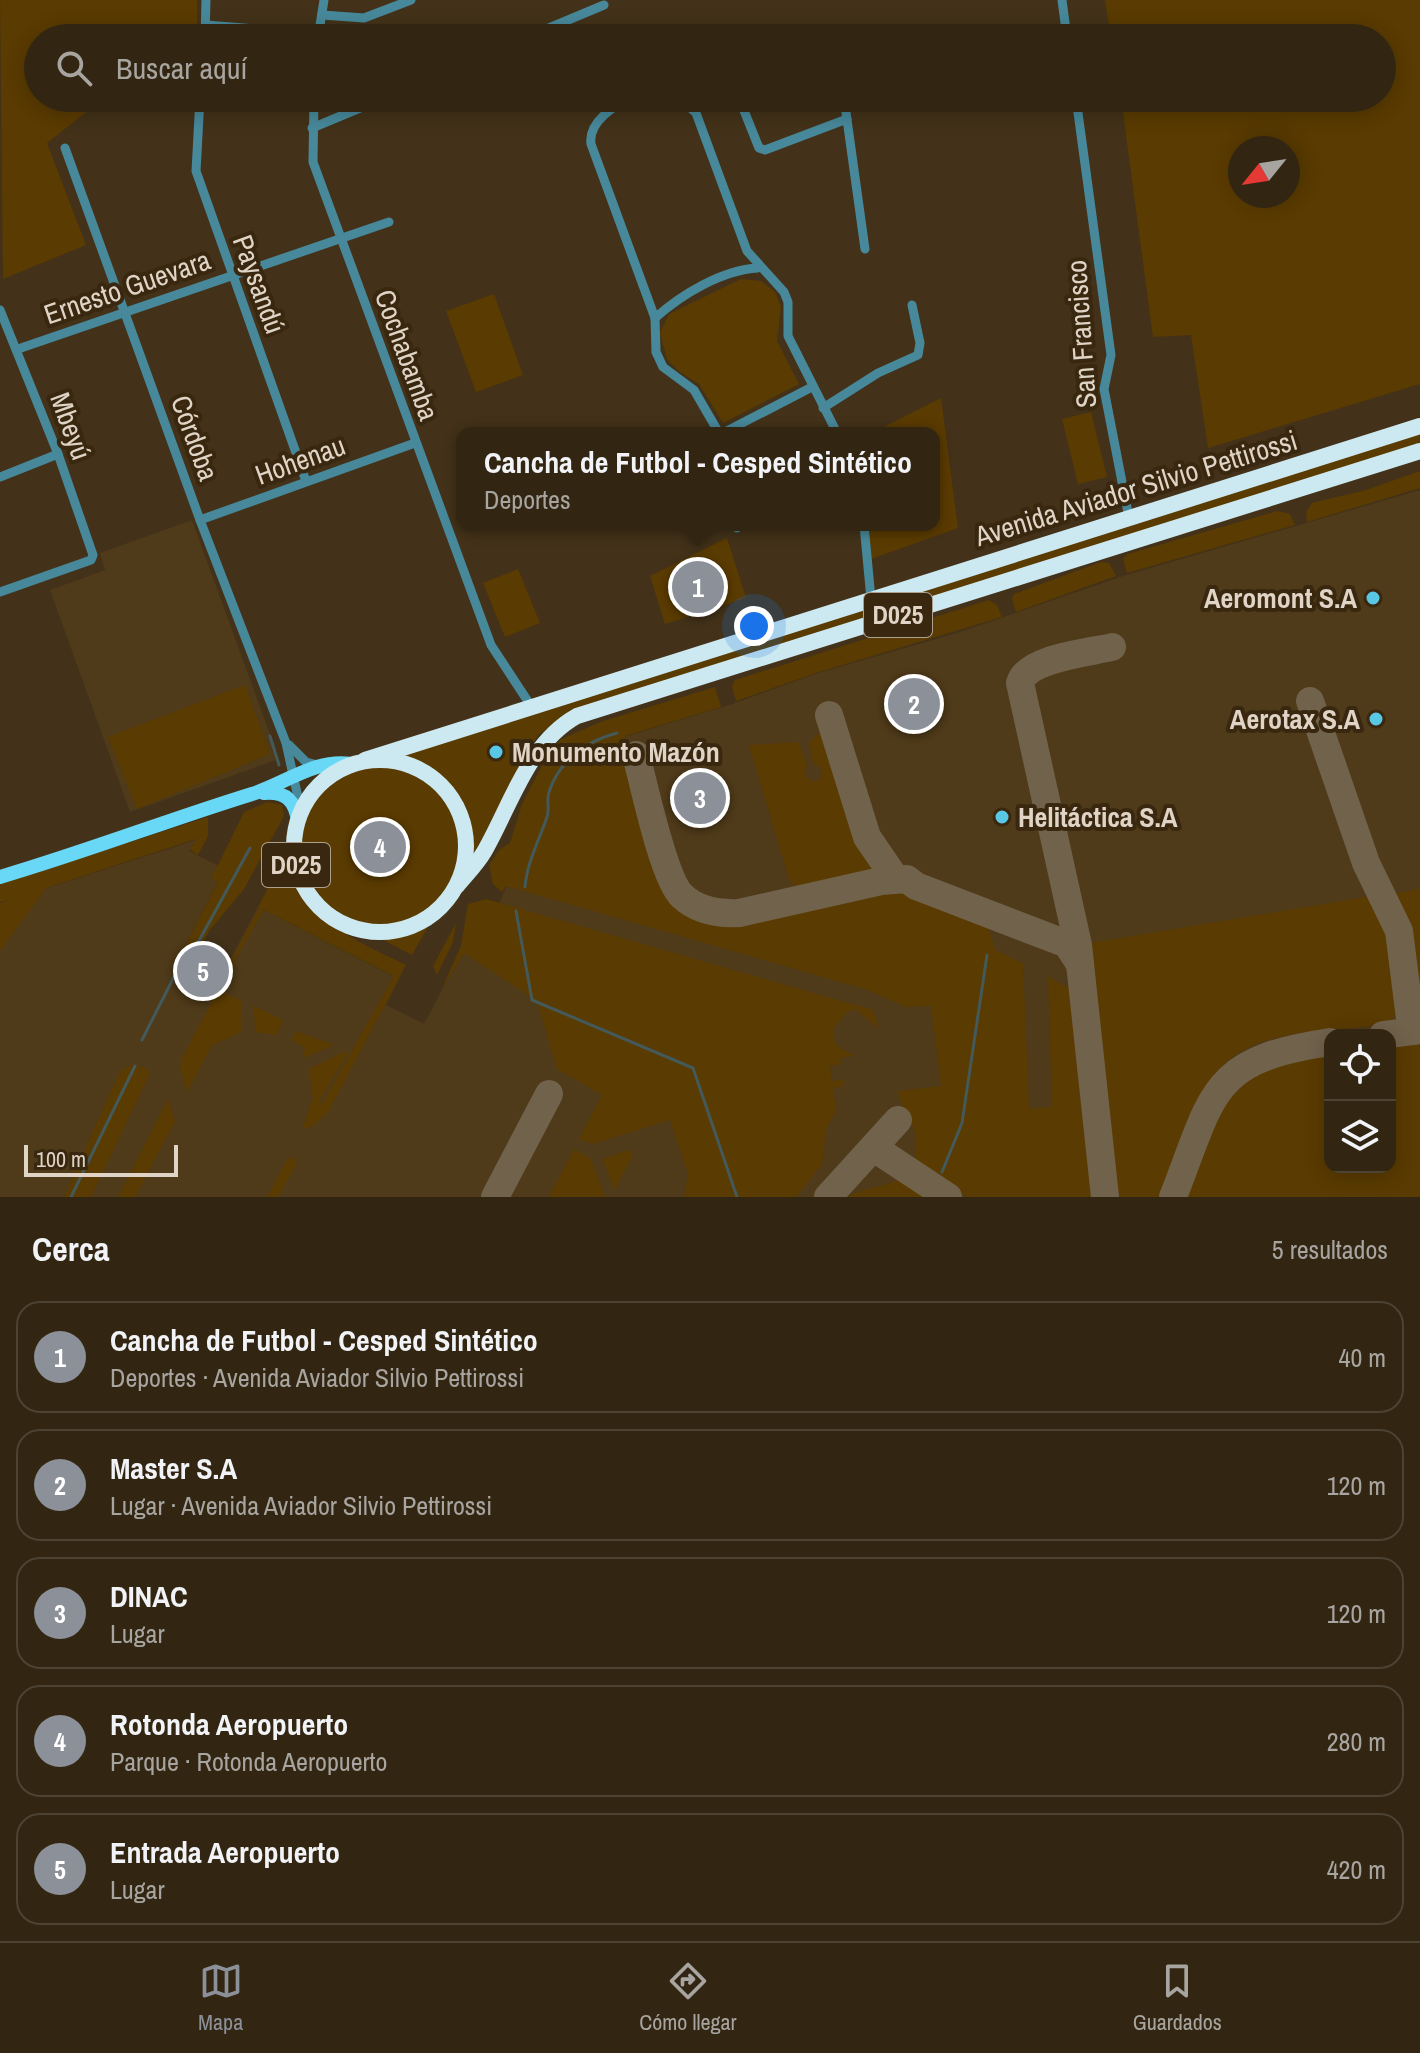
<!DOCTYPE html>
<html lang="es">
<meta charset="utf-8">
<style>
:root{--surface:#322613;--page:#3d3221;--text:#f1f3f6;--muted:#a8a5a0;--line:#4d4333;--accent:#8c9099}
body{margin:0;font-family:"Archivo Narrow",sans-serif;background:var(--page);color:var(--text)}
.controls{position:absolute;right:24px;bottom:24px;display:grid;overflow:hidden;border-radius:16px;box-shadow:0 4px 20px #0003}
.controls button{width:72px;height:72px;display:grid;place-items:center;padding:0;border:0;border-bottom:2px solid var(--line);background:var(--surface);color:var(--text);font:40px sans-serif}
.compass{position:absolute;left:1228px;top:136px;width:72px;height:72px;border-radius:50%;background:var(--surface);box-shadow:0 4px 20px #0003;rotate:240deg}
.scale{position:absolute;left:24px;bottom:20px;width:154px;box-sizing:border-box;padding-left:8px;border:4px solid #dfd4c6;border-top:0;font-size:22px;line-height:28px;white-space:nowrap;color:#dfd4c6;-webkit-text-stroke:6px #39280f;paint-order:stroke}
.you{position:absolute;left:754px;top:626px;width:28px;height:28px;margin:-20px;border:6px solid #fff;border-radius:50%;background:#1a73e8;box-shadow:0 0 0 12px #1a73e833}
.badge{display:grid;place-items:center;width:52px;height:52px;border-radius:50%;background:var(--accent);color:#fff;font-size:26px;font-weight:700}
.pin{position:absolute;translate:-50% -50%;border:4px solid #fff;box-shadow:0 2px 8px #0006}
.popup{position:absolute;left:456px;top:427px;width:484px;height:104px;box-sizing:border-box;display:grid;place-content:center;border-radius:16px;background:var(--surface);filter:drop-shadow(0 2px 6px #0005);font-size:26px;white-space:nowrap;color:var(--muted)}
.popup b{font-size:30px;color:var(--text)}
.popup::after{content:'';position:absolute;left:50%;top:100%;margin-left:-16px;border:16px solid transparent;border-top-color:var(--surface)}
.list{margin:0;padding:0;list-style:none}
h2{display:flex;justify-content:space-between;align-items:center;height:104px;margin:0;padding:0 32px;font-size:34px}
h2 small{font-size:26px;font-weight:400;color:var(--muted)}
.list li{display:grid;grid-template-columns:52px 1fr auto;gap:24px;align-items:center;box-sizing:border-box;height:112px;margin:0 16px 16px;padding:0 16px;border:2px solid var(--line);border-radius:24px}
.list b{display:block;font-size:30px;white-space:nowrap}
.list p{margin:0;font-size:26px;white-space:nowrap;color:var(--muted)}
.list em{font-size:26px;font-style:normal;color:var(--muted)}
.icon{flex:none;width:44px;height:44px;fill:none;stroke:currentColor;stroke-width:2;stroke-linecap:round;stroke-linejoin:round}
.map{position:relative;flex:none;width:1420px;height:1197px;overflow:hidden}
.search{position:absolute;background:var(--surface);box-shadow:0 4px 20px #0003;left:24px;right:24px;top:24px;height:88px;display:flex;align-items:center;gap:20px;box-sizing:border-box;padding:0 28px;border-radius:44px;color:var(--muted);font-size:30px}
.sheet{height:744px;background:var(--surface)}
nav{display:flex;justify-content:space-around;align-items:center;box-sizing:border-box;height:112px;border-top:2px solid var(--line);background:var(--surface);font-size:22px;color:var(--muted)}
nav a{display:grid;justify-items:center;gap:4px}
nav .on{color:var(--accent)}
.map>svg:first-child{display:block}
.built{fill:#4f3a19;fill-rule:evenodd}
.green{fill:#5a3b01;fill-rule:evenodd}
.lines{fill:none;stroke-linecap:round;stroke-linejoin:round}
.stream{stroke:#44595a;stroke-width:3}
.taxiway{stroke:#71624c;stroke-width:28}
.minor{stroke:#47899b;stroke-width:9}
.primary{stroke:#68d8f6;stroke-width:14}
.motorway{stroke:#cce9f1;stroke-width:16}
.poi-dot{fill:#59c8e5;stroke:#39280f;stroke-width:3}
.labels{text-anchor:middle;stroke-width:8;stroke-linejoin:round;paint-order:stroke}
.shield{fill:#39280f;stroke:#ada08f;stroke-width:2}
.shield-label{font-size:26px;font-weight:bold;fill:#dfd4c6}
.street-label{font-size:28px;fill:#dfd4c6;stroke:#39280f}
.poi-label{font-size:28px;font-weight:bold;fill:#dfd4c6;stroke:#39280f;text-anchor:end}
</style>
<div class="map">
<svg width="1420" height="1197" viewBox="0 0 1420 1197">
<rect width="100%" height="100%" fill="#433219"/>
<g class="built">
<path d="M1420 490V1197H0V903L196 840 189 851 219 866 218 882 182 952 223 973 258 907 399 979 386 1005 424 1024 489 901 499 903 520 857 617 739 729 705 818 673 957 633 1123 576ZM1330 1035H1390V1167H1330Z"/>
<polygon points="192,520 279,759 130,812 50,590 105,570 100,553"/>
</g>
<g class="green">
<polygon points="0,0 197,0 197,23 178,38 38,38 38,98 104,98 47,143 86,245 3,279"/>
<path d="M1105 0H1420V384L1208 448 1191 335 1153 337 1121 98H1382V38H1111ZM1288 148V196H1240V148Z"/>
<polygon points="741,279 761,281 775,292 781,307 777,341 799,384 723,423 699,384 680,372 667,359 660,333 669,314"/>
<polygon points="494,294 523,375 476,392 446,311"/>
<polygon points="941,398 958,528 871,559 869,525 934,525 934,433 872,433"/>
<polygon points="1091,412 1107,477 1078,484 1062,419"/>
<path d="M1420 432V445L572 711 538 735 474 854C473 805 447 767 398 756Z"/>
<polygon points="1420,471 1420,488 1307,522 1306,512 1312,503 1366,490"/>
<polygon points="1277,511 1290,514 1295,525 1127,573 1123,558 1128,554"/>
<polygon points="727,538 746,598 665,624 650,576"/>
<polygon points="1101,562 1109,563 1116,576 1016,612 1012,599 1014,594"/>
<polygon points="518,569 540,623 505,637 483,583"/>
<polygon points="989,600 997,605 1002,617 819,672 736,701 732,687 735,680"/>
<polygon points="245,685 270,754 137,809 108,737"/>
<path d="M715 687 721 707 625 736 633 780 669 897 704 917 744 920 899 889 987 923 995 950 1023 964 1029 1109 1052 1107 1048 977 1079 994 1098 1197H967L914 1161C923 1125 904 1121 898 1091L941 1086 931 1006 906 1007 868 990 506 886 502 892 493 884 489 865 499 850 510 843 522 804 546 758 561 739 603 721Z"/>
<polygon points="819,733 827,736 859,835 878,867 797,889 789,879 749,745 798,742 807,764 804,776 815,782 821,778 822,769 813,762 809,743"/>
<circle cx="380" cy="847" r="80"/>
<polygon points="267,802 282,805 284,816 244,889 209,931 195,959 182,952 218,882 209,876 212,877 244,812"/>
<polygon points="208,817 208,836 198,855 190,850 196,839 46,888 0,951 0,903 14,899 0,902 0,884"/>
<path d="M287 852C304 922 346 935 406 965L328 1112 314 1125 302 1130 313 1098 309 1069 345 1051 348 1053 319 1101 322 1104 394 976 258 907Z"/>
<polygon points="1420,889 1420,1014 1413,1007 1407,948 1391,894"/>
<path d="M1371 896C1389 929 1418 983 1393 1018 1373 1030 1337 1028 1314 1031 1197 1044 1199 1101 1162 1197H1110L1084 944Z"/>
<polygon points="486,899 873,1010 879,1029 855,1009 846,1013 833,1029 835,1044 854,1056 840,1058 841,1064 830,1066 832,1081 843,1080 844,1086 833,1088 836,1111 826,1129 822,1164 796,1197 684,1197 688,1174 670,1120 592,1144 579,1139 602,1095 557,1069 537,1001 464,953 441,990 461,946 468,904"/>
<polygon points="259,908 263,911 227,974 225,972"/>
<polygon points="456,923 453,942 437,975 433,966"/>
<polygon points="428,927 412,955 381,939 407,936"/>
<polygon points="218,990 242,1001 242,1032 212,1045 187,1092 180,1068 182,1058"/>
<polygon points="254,1006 283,1020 276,1035 255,1032"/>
<polygon points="296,1031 334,1045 303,1058 305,1048 292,1040"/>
<path d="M1420 1038V1197H1179C1221 1101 1214 1065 1330 1050V1167H1390V1042Z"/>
<polygon points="132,1065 144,1067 150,1073 91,1197 64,1197 120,1071"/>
<polygon points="168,1099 175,1121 135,1197 118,1197"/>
<polygon points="574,1149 590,1158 605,1197 549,1197"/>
<polygon points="629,1150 633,1155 614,1190 603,1159"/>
<polygon points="294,1157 297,1163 278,1197 267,1197 287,1160"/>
<path d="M904 1175 942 1197H847C866 1186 886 1189 904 1175Z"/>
</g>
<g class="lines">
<g class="stream">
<polyline points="270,736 279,765"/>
<path d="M525 887C527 862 539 841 547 817 550 809 546 801 549 792 559 761 586 741 617 733"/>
<polyline points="516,911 532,1000 693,1068 737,1197"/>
<polyline points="142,1040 186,953 195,948 250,848"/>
<polyline points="942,1172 962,1123 987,955"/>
<polyline points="71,1197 135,1066"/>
</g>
<g class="taxiway">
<polyline points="1310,701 1366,863 1399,931 1410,1018 1420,1029"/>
<polyline points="829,715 867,837 895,878"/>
<path d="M636 755C644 784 663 878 682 896 698 911 718 914 739 913L881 881 907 879 916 886 1067 944 1080 964"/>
<polyline points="1383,1035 1420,1030"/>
<polyline points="874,1148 948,1197"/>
<polyline points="495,1197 549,1094"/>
<polyline points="828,1197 898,1120"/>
<path d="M1105 1197 1078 945 1020 683C1027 658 1087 653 1112 647"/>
<path d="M1173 1197C1214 1093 1209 1060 1330 1042"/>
</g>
<g class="minor">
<polyline points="1062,0 1067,38"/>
<polyline points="322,15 364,18 411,0"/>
<polyline points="206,25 318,34"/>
<polyline points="205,38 206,0"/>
<polyline points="318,38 324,0"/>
<polyline points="525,38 604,5"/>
<polyline points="200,98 196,171 306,481"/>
<polyline points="314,98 313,162 491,645 531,706"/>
<path d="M633 98C615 104 588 122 591 144L655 318 656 352 663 367 694 390 719 433"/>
<polyline points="679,98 696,113 747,251 784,292 788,302 788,336 837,433"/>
<polyline points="739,98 759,148 765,150 847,119"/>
<polyline points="844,98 865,249"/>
<polyline points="1076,98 1111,355 1104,389 1129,518"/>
<polyline points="693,107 713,98"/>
<polyline points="312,128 384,98"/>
<polyline points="65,148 200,520 286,743 301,811"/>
<polyline points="0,310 58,454 93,555 91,560 0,592"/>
<path d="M655 318C682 294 722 270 758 268"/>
<polyline points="18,349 389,222"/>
<polyline points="823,408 878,373 918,355 920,343 912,305"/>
<polyline points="723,433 812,387"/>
<polyline points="0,477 58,454"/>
<polyline points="200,520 415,443"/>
<polyline points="735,525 737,528"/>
<polyline points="864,525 871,599"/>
<polyline points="289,745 306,762 318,765"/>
</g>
<g class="primary">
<path d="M264 793C285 791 295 800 298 821"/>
<path d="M0 877C85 852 168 820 252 794 284 784 317 758 351 764"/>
</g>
<g class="motorway">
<circle cx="380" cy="846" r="86"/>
<polyline points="365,760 1420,426"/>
<path d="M457 886C466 875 477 864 484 852 511 805 528 743 577 716L1420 451"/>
</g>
</g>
<g class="poi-dot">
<circle cx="1373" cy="598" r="8"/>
<circle cx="1376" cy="719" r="8"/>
<circle cx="496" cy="752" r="8"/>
<circle cx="1002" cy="817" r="8"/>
</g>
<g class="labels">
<g class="shield">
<rect x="864" y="593" width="68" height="44" rx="6"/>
<rect x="262" y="843" width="68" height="44" rx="6"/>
</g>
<g class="shield-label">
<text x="898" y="624">D025</text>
<text x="296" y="874">D025</text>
</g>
<g class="street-label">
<text transform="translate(259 284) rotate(70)" y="10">Paysandú</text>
<text transform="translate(127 287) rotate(-19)" y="10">Ernesto Guevara</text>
<text transform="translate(1081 334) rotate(-94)" y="10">San Francisco</text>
<text transform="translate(407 355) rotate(70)" y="10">Cochabamba</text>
<text transform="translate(71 426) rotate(70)" y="10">Mbeyú</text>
<text transform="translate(195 438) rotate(70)" y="10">Córdoba</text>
<text transform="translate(300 460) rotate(-20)" y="10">Hohenau</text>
<text transform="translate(1136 488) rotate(-17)" y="10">Avenida Aviador Silvio Pettirossi</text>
</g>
<g class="poi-label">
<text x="1357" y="608">Aeromont S.A</text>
<text x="1360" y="729">Aerotax S.A</text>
<text x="512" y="762" text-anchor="start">Monumento Mazón</text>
<text x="1018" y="827" text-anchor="start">Helitáctica S.A</text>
</g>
</g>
</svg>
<div class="controls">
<button><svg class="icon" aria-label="locate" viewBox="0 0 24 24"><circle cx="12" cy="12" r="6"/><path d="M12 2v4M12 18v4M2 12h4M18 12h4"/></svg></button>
<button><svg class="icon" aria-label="layers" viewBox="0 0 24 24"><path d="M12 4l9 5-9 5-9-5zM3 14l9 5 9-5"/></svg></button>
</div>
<svg class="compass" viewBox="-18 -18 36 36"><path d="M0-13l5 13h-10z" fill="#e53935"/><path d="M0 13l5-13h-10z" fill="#a8a5a0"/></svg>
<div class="scale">100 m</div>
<div class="you"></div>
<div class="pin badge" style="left:698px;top:587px">1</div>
<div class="popup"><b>Cancha de Futbol - Cesped Sintético</b>Deportes</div>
<div class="pin badge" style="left:914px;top:704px">2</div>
<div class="pin badge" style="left:700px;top:798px">3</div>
<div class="pin badge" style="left:380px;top:847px">4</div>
<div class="pin badge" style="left:203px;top:971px">5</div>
<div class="search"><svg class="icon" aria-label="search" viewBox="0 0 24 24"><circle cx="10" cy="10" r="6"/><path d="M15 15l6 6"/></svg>Buscar aquí</div>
</div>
<section class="sheet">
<h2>Cerca<small>5 resultados</small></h2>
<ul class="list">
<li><span class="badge">1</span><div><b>Cancha de Futbol - Cesped Sintético</b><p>Deportes · Avenida Aviador Silvio Pettirossi</p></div><em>40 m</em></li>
<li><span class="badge">2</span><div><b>Master S.A</b><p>Lugar · Avenida Aviador Silvio Pettirossi</p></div><em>120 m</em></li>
<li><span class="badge">3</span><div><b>DINAC</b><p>Lugar</p></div><em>120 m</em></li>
<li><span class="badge">4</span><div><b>Rotonda Aeropuerto</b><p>Parque · Rotonda Aeropuerto</p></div><em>280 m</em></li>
<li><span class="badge">5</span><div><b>Entrada Aeropuerto</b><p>Lugar</p></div><em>420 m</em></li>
</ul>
</section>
<nav>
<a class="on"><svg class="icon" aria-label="map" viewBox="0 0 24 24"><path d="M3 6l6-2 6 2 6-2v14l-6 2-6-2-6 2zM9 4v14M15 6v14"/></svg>Mapa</a>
<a><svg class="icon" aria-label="directions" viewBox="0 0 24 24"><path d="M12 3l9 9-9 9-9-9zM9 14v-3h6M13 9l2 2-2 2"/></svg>Cómo llegar</a>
<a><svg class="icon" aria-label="saved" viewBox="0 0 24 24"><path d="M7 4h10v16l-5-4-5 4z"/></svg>Guardados</a>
</nav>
